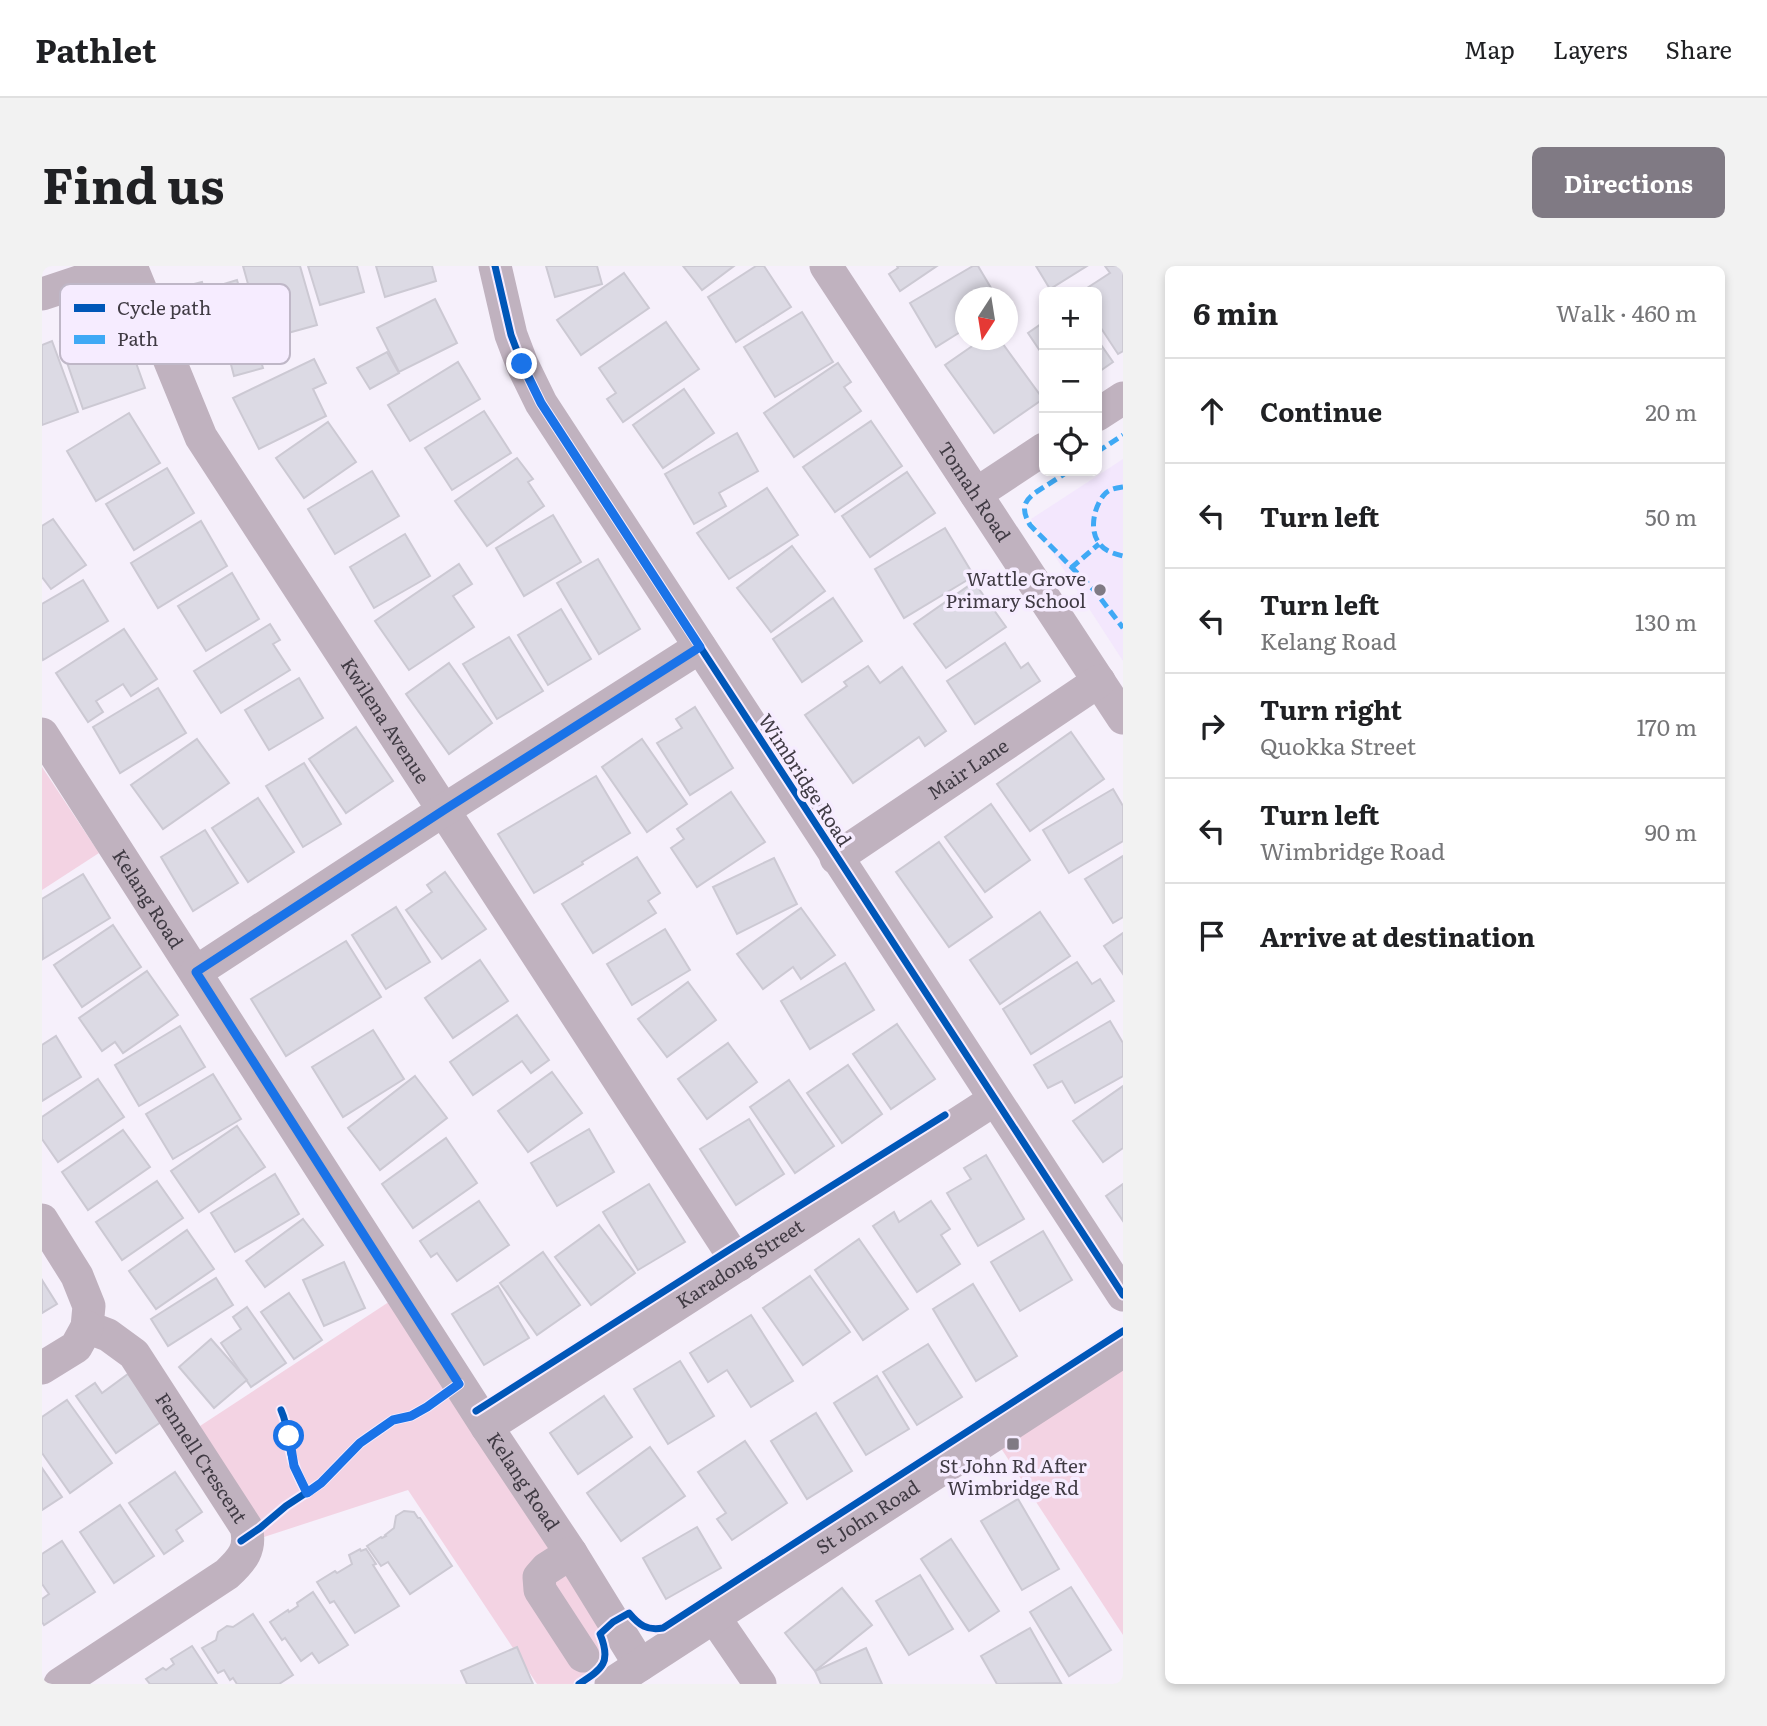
<!DOCTYPE html>
<meta charset="utf-8">
<style>
:root{--surface:#fff;--page:#f2f2f2;--text:#202124;--muted:#757577;--line:#e0e0e0;--accent:#807a84}
body{margin:0;font-family:Literata,serif;background:var(--page);color:var(--text)}
.controls{position:absolute;right:21px;top:21px;display:grid;overflow:hidden;border-radius:10px;box-shadow:0 4px 10px #0003}
.controls button{width:63px;height:63px;display:grid;place-items:center;padding:0;border:0;border-bottom:2px solid var(--line);background:var(--surface);color:var(--text);font:35px sans-serif}
.compass{position:absolute;left:913px;top:21px;width:63px;height:63px;border-radius:50%;background:var(--surface);box-shadow:0 4px 10px #0003;rotate:192deg}
.stop{position:absolute;width:21px;height:21px;margin:-16px;border:5px solid #1a73e8;border-radius:50%;background:#fff}
.stop.end{background:#1a73e8;border-color:#fff;box-shadow:0 2px 7px #0008}
.list{margin:0;padding:0;list-style:none}
h2{display:flex;justify-content:space-between;align-items:center;height:91px;margin:0;padding:0 28px;font-size:30px}
h2 small{font-size:23px;font-weight:400;color:var(--muted)}
.list li{display:grid;grid-template-columns:46px 1fr auto;gap:21px;align-items:center;box-sizing:border-box;height:105px;padding:0 28px;border-top:2px solid var(--line)}
.list b{display:block;font-size:26px;white-space:nowrap}
.list p{margin:0;font-size:23px;white-space:nowrap;color:var(--muted)}
.list em{font-size:23px;font-style:normal;color:var(--muted)}
.icon{flex:none;width:38px;height:38px;fill:none;stroke:currentColor;stroke-width:2;stroke-linecap:round;stroke-linejoin:round}
.map{position:relative;flex:none;width:1081px;height:1418px;overflow:hidden;border-radius:10px}
header{display:flex;align-items:center;gap:42px;box-sizing:border-box;height:98px;padding:0 35px;background:var(--surface);border-bottom:2px solid var(--line)}
header strong{font-size:33px}
nav{display:flex;gap:38px;margin-inline-start:auto;font-size:24px}
.intro{display:flex;align-items:center;justify-content:space-between;box-sizing:border-box;height:168px;padding:0 42px}
h1{margin:0;font-size:49px}
.button{padding:18px 32px;border-radius:10px;background:var(--accent);color:#fff;font-size:24px;font-weight:700}
main{display:flex;gap:42px;padding:0 42px}
aside{flex:1;background:var(--surface);border-radius:10px;box-shadow:0 4px 10px #0003}
.map>svg:first-child{display:block}
.built{fill:#f3e7fd}
.green{fill:#f3d3e3}
.building{fill:#dcdae4;stroke:#ccc9d3;stroke-width:2}
.lines{fill:none;stroke-linecap:round;stroke-linejoin:round}
.minor{stroke:#c0b2bf;stroke-width:33}
.quiet{stroke:#3fa9f5;stroke-width:5;stroke-dasharray:10 5;stroke-linecap:butt}
.cycleway-casing{stroke:#f6ecff;stroke-width:11}
.cycleway{stroke:#0057b8;stroke-width:7}
.route{stroke:#1a73e8;stroke-width:9}
.poi-dot{fill:#807a84;stroke:#f6ecff;stroke-width:2.5}
.labels{text-anchor:middle;stroke-width:7;stroke-linejoin:round;paint-order:stroke}
.street-label{font-size:19px;fill:#403b44;stroke:#f6ecff}
.poi-label{font-size:19px;fill:#403b44;stroke:#f6ecff;text-anchor:end}
.key{fill:#f6ecff;stroke:#bfb7c7;stroke-width:2}
.key-label{font-size:19px;fill:#403b44}
</style>
<header>
<strong>Pathlet</strong>
<nav><a>Map</a><a>Layers</a><a>Share</a></nav>
</header>
<div class="intro"><h1>Find us</h1><a class="button">Directions</a></div>
<main>
<div class="map">
<svg width="1081" height="1418" viewBox="0 0 1081 1418">
<rect width="100%" height="100%" fill="#f6f0fb"/>
<polygon class="built" points="1081,193 1081,395 989,253"/>
<g class="green">
<polygon points="0,501 57,587 0,624"/>
<polygon points="359,1028 571,1356 558,1368 563,1385 563,1394 558,1404 537,1418 495,1418 366,1224 222,1271 158,1160"/>
<polygon points="1081,1079 1081,1369 951,1170"/>
</g>
<g class="building">
<polygon points="201,0 258,0 275,59 235,70 231,57 218,61"/>
<polygon points="266,0 315,0 322,26 278,39"/>
<polygon points="334,0 390,0 394,15 343,31"/>
<polygon points="504,0 555,0 560,18 513,31"/>
<polygon points="641,0 692,0 660,24"/>
<polygon points="714,0 722,0 749,41 694,76 666,31"/>
<polygon points="855,0 895,0 858,25 847,8 856,2"/>
<polygon points="931,0 936,0 955,32 923,32 923,63 894,81 868,37"/>
<polygon points="994,0 1045,0 1008,23"/>
<polygon points="1063,0 1081,0 1081,85 1076,88 1055,56 1055,26 1039,26 1068,7"/>
<polygon points="582,7 607,42 539,89 515,54"/>
<polygon points="195,14 221,102 192,110 186,87 158,95 136,22 160,16 162,24"/>
<polygon points="393,33 415,77 357,106 335,62"/>
<polygon points="760,46 791,96 733,131 702,81"/>
<polygon points="79,55 103,122 41,143 18,76"/>
<polygon points="624,56 657,103 581,156 565,133 574,127 557,102"/>
<polygon points="1002,56 1002,91 986,67"/>
<polygon points="1055,73 1071,96 1055,107"/>
<polygon points="939,74 958,74 1001,133 952,167 903,99"/>
<polygon points="10,75 36,146 0,159 0,79"/>
<polygon points="345,86 357,107 328,123 315,102"/>
<polygon points="272,93 284,117 271,123 284,150 217,183 191,132"/>
<polygon points="416,96 438,133 368,175 346,139"/>
<polygon points="796,97 809,116 802,121 819,145 752,191 722,147"/>
<polygon points="642,123 672,167 621,202 591,159"/>
<polygon points="442,145 469,187 410,224 383,182"/>
<polygon points="87,147 118,197 54,235 25,185"/>
<polygon points="829,155 860,200 793,246 761,201"/>
<polygon points="286,156 314,196 262,232 234,192"/>
<polygon points="695,167 716,205 677,227 684,240 652,258 623,208"/>
<polygon points="475,192 491,213 486,216 502,240 445,280 413,235"/>
<polygon points="125,202 152,247 92,284 64,238"/>
<polygon points="330,205 357,250 293,288 266,243"/>
<polygon points="865,206 893,247 828,291 800,250"/>
<polygon points="725,222 756,269 687,313 655,267"/>
<polygon points="511,249 539,296 482,330 454,282"/>
<polygon points="11,253 44,299 9,323 0,311 0,260"/>
<polygon points="159,255 185,300 116,342 89,297"/>
<polygon points="903,262 932,310 862,352 833,303"/>
<polygon points="363,268 388,310 332,342 308,301"/>
<polygon points="750,280 783,325 729,366 695,322"/>
<polygon points="556,293 598,363 557,388 515,317"/>
<polygon points="417,298 430,318 411,330 432,361 367,404 333,355"/>
<polygon points="190,307 217,353 164,385 136,340"/>
<polygon points="41,314 66,355 1,394 0,391 0,338"/>
<polygon points="932,316 964,361 904,402 872,358"/>
<polygon points="791,332 820,375 760,416 731,373"/>
<polygon points="519,343 549,393 506,419 476,369"/>
<polygon points="228,358 238,374 231,378 248,404 179,447 152,405"/>
<polygon points="82,363 115,413 89,430 81,418 54,435 61,446 46,456 14,407"/>
<polygon points="467,371 501,425 455,453 421,398"/>
<polygon points="963,377 979,402 986,397 998,415 933,458 905,415"/>
<polygon points="407,397 450,457 407,488 364,428"/>
<polygon points="826,400 838,417 860,401 904,465 883,480 877,471 811,517 763,449 805,420 802,416"/>
<polygon points="257,412 281,452 227,484 203,444"/>
<polygon points="116,422 144,467 78,507 51,461"/>
<polygon points="653,441 691,502 648,529 615,477 640,462 634,453"/>
<polygon points="314,461 351,515 304,547 267,493"/>
<polygon points="1029,466 1062,513 988,565 955,518"/>
<polygon points="155,473 187,517 121,563 89,519"/>
<polygon points="600,473 645,538 605,566 560,501"/>
<polygon points="262,497 299,558 261,581 224,520"/>
<polygon points="554,510 588,567 540,596 541,598 492,627 456,568"/>
<polygon points="1071,523 1081,540 1081,575 1027,607 1001,564"/>
<polygon points="689,526 723,576 655,621 629,582 642,573 635,563"/>
<polygon points="216,532 252,586 206,616 170,562"/>
<polygon points="949,538 988,594 943,626 903,571"/>
<polygon points="163,564 196,617 151,645 119,591"/>
<polygon points="897,576 950,651 907,681 854,606"/>
<polygon points="1081,590 1081,651 1071,657 1043,613"/>
<polygon points="595,591 618,627 606,635 614,647 551,687 520,638"/>
<polygon points="732,592 755,638 695,668 671,621"/>
<polygon points="403,606 444,663 400,693 364,644 390,626 385,619"/>
<polygon points="41,608 68,652 1,693 0,633"/>
<polygon points="354,641 388,696 344,723 310,669"/>
<polygon points="759,642 793,689 759,713 751,701 721,723 695,688"/>
<polygon points="998,646 1028,690 958,738 928,694"/>
<polygon points="71,659 99,701 40,741 12,699"/>
<polygon points="623,663 648,704 590,739 565,698"/>
<polygon points="1081,667 1081,708 1062,680"/>
<polygon points="304,675 339,731 244,790 209,733"/>
<polygon points="438,694 466,735 411,772 383,732"/>
<polygon points="1035,696 1050,718 1058,713 1072,735 989,788 961,743"/>
<polygon points="803,697 832,744 768,783 739,735"/>
<polygon points="105,705 136,749 81,787 73,776 60,785 37,752"/>
<polygon points="646,716 674,754 625,791 596,753"/>
<polygon points="475,749 507,794 489,807 480,795 431,829 408,796"/>
<polygon points="1068,755 1081,777 1081,810 1033,837 1020,815 1006,822 992,799"/>
<polygon points="855,758 893,813 849,843 811,788"/>
<polygon points="138,760 163,801 97,840 73,799"/>
<polygon points="331,764 362,813 301,851 270,801"/>
<polygon points="14,770 39,811 0,835 0,779"/>
<polygon points="686,777 715,816 665,853 636,813"/>
<polygon points="806,799 840,848 800,877 765,827"/>
<polygon points="510,806 540,847 486,886 456,845"/>
<polygon points="171,808 199,853 131,893 104,848"/>
<polygon points="373,810 405,852 338,904 306,862"/>
<polygon points="56,813 82,851 16,896 0,873 0,851"/>
<polygon points="747,814 792,880 753,907 708,841"/>
<polygon points="1081,820 1081,882 1061,896 1031,855"/>
<polygon points="707,853 742,908 694,939 658,883"/>
<polygon points="195,860 223,901 157,946 129,905"/>
<polygon points="547,863 572,906 515,940 489,897"/>
<polygon points="81,864 108,901 46,944 20,906"/>
<polygon points="404,872 435,917 371,962 340,918"/>
<polygon points="944,889 982,953 936,980 905,927 929,913 922,902"/>
<polygon points="233,908 257,948 193,986 169,947"/>
<polygon points="115,915 141,952 80,994 54,956"/>
<polygon points="607,918 643,976 596,1004 561,946"/>
<polygon points="1081,918 1081,955 1064,930"/>
<polygon points="437,935 467,979 415,1015 395,987 389,991 378,975"/>
<polygon points="889,935 908,963 899,969 918,998 875,1026 831,960 852,946 857,956"/>
<polygon points="261,953 281,979 223,1021 204,995"/>
<polygon points="557,959 593,1007 549,1039 513,991"/>
<polygon points="145,964 172,1003 114,1043 87,1005"/>
<polygon points="1001,965 1030,1014 978,1045 949,996"/>
<polygon points="817,973 866,1043 821,1074 773,1004"/>
<polygon points="501,986 538,1039 495,1069 458,1017"/>
<polygon points="302,996 323,1042 282,1060 261,1014"/>
<polygon points="768,1010 808,1066 761,1099 721,1042"/>
<polygon points="174,1012 191,1039 126,1080 109,1053"/>
<polygon points="0,1014 15,1038 0,1047"/>
<polygon points="931,1018 975,1090 934,1115 891,1043"/>
<polygon points="456,1020 487,1072 442,1099 410,1048"/>
<polygon points="247,1027 280,1074 252,1093 219,1046"/>
<polygon points="205,1041 244,1097 209,1121 179,1077 199,1063 191,1051"/>
<polygon points="709,1049 751,1115 709,1141 685,1104 666,1116 648,1087"/>
<polygon points="169,1073 205,1114 172,1142 137,1101"/>
<polygon points="886,1078 920,1131 875,1159 841,1106"/>
<polygon points="638,1095 672,1150 626,1178 592,1123"/>
<polygon points="86,1108 119,1156 74,1187 34,1130 53,1117 60,1127"/>
<polygon points="835,1110 867,1163 824,1189 792,1137"/>
<polygon points="562,1130 590,1171 536,1208 508,1167"/>
<polygon points="25,1134 70,1197 28,1227 0,1187 0,1151"/>
<polygon points="774,1147 810,1205 765,1233 729,1175"/>
<polygon points="703,1175 745,1237 690,1274 675,1253 684,1247 656,1206"/>
<polygon points="608,1181 643,1230 579,1275 545,1227"/>
<polygon points="0,1202 20,1231 0,1244"/>
<polygon points="133,1206 160,1246 134,1264 141,1275 122,1288 87,1237"/>
<polygon points="976,1233 1017,1303 980,1324 939,1255"/>
<polygon points="78,1239 112,1290 72,1317 38,1266"/>
<polygon points="362,1245 372,1246 376,1252 378,1252 410,1300 368,1328 346,1296 339,1300 325,1280 339,1271 340,1272 344,1270 343,1269 352,1262 354,1250"/>
<polygon points="655,1261 679,1302 624,1333 601,1292"/>
<polygon points="909,1273 957,1345 927,1365 879,1293"/>
<polygon points="20,1275 53,1326 2,1359 0,1356 0,1333 7,1328 0,1318 0,1288"/>
<polygon points="318,1283 319,1285 324,1283 334,1298 331,1299 357,1340 313,1367 292,1335 288,1337 275,1316 293,1305 295,1307 310,1298 307,1289"/>
<polygon points="878,1309 911,1363 867,1389 834,1335"/>
<polygon points="1029,1321 1069,1384 1027,1410 988,1346"/>
<polygon points="800,1322 830,1359 773,1405 743,1367"/>
<polygon points="271,1326 306,1379 277,1397 270,1387 259,1395 243,1372 240,1374 228,1356 246,1344 247,1346 256,1340 255,1337"/>
<polygon points="211,1348 251,1409 237,1418 195,1418 191,1412 188,1414 182,1404 176,1407 160,1382 174,1374 176,1366 185,1360 191,1361"/>
<polygon points="988,1362 1019,1417 955,1418 939,1390"/>
<polygon points="150,1380 175,1418 108,1418 104,1413 121,1402 124,1404 132,1398 129,1393"/>
<polygon points="475,1381 491,1418 425,1418 419,1405"/>
<polygon points="824,1382 840,1418 779,1418 773,1405"/>
</g>
<g class="lines">
<g class="minor">
<path id="s1" d="M89 0 159 171 697 999"/>
<polyline points="453,0 469,69 480,98 499,137 1081,1029"/>
<path id="s2" d="M784 0 1081 452"/>
<polyline points="0,28 85,0"/>
<polyline points="1055,149 1081,132"/>
<polyline points="934,228 1002,183"/>
<path id="s3" d="M0 468 445 1161 529 1287 598 1399"/>
<path id="s4" d="M794 592 1057 415"/>
<polyline points="154,706 402,544 658,381"/>
<path id="s5" d="M0 954 35 1010 47 1040 45 1061 66 1069 92 1088 204 1261C210 1283 200 1294 185 1308L18 1418"/>
<polyline points="0,1102 34,1081 45,1061"/>
<path id="s6" d="M445 1161 952 834"/>
<polyline points="529,1287 504,1303 497,1311 498,1324 541,1390"/>
<polyline points="672,1351 718,1418"/>
<path id="s7" d="M569 1418 1081 1085"/>
</g>
<g class="quiet">
<polyline points="1055,186 1081,169"/>
<path d="M1027 205C1019 210 1010 216 1002 221 985 232 976 238 988 259L1053 325 1081 362"/>
<path d="M1081 221C1074 222 1066 223 1061 230 1052 242 1047 264 1057 277 1062 285 1073 288 1081 290"/>
<polyline points="1029,302 1057,278"/>
</g>
<g class="cycleway-casing">
<g id="cycleway">
<polyline points="453,0 469,69 480,98 499,137 1081,1029"/>
<path d="M239 1144C245 1157 246 1170 248 1184 251 1199 257 1213 265 1227"/>
<polyline points="434,1145 687,984 903,849"/>
<polyline points="199,1275 218,1262 244,1240 279,1217 318,1177 351,1154 369,1150 385,1141 417,1118"/>
<path d="M537 1418C560 1403 570 1397 558 1368L571 1356 587 1347C597 1359 605 1365 621 1362L1081 1065"/>
</g>
</g>
<use href="#cycleway" class="cycleway"/>
</g>
<g class="lines">
<polyline class="route" points="247,1170 252,1200 265,1227 279,1217 318,1177 351,1154 369,1150 385,1141 417,1118 154,706 402,544 658,381 499,137 480,98"/>
</g>
<g class="poi-dot">
<circle cx="1058" cy="324" r="7"/>
<rect x="964" y="1171" width="14" height="14" rx="3.5"/>
</g>
<g class="labels">
<g class="street-label">
<text dy="7" stroke="none"><textPath href="#s2" startOffset="270">Tomah Road</textPath></text>
<text dy="7" stroke="none"><textPath href="#s1" startOffset="523">Kwilena Avenue</textPath></text>
<text dy="7" stroke="none"><textPath href="#s4" startOffset="159">Mair Lane</textPath></text>
<text transform="translate(763 514) rotate(57)" y="7">Wimbridge Road</text>
<text dy="7" stroke="none"><textPath href="#s3" startOffset="196">Kelang Road</textPath></text>
<text dy="7" stroke="none"><textPath href="#s6" startOffset="301">Karadong Street</textPath></text>
<text dy="7" stroke="none"><textPath href="#s5" startOffset="298">Fennell Crescent</textPath></text>
<text dy="7" stroke="none"><textPath href="#s3" startOffset="889">Kelang Road</textPath></text>
<text dy="7" stroke="none"><textPath href="#s7" startOffset="306">St John Road</textPath></text>
</g>
<g class="poi-label">
<text x="1044" y="320">Wattle Grove<tspan x="1044" dy="22">Primary School</tspan></text>
<text x="971" y="1207" text-anchor="middle">St John Rd After<tspan x="971" dy="22">Wimbridge Rd</tspan></text>
</g>
</g>
<rect x="18" y="18" width="230" height="80" rx="10" class="key"/>
<rect x="32" y="38" width="31" height="8" fill="#0057b8"/>
<rect x="32" y="69" width="31" height="9" fill="#3fa9f5"/>
<g class="key-label">
<text x="75" y="49">Cycle path</text>
<text x="75" y="80">Path</text>
</g>
</svg>
<div class="controls">
<button>+</button>
<button>−</button>
<button><svg class="icon" aria-label="locate" viewBox="0 0 24 24"><circle cx="12" cy="12" r="6"/><path d="M12 2v4M12 18v4M2 12h4M18 12h4"/></svg></button>
</div>
<svg class="compass" viewBox="-18 -18 36 36"><path d="M0-13l5 13h-10z" fill="#e53935"/><path d="M0 13l5-13h-10z" fill="#757577"/></svg>
<div class="stop" style="left:247px;top:1170px"></div>
<div class="stop end" style="left:480px;top:98px"></div>
</div>
<aside>
<h2>6 min<small>Walk · 460 m</small></h2>
<ul class="list">
<li><svg class="icon" aria-label="ahead" viewBox="0 0 24 24"><path d="M12 20V5M6 11l6-6 6 6"/></svg><div><b>Continue</b></div><em>20 m</em></li>
<li><svg class="icon" aria-label="left" viewBox="0 0 24 24"><path d="M17 20v-9H6M10 6l-5 5 5 5"/></svg><div><b>Turn left</b></div><em>50 m</em></li>
<li><svg class="icon" aria-label="left" viewBox="0 0 24 24"><path d="M17 20v-9H6M10 6l-5 5 5 5"/></svg><div><b>Turn left</b><p>Kelang Road</p></div><em>130 m</em></li>
<li><svg class="icon" aria-label="right" viewBox="0 0 24 24"><path d="M7 20v-9h11M14 6l5 5-5 5"/></svg><div><b>Turn right</b><p>Quokka Street</p></div><em>170 m</em></li>
<li><svg class="icon" aria-label="left" viewBox="0 0 24 24"><path d="M17 20v-9H6M10 6l-5 5 5 5"/></svg><div><b>Turn left</b><p>Wimbridge Road</p></div><em>90 m</em></li>
<li><svg class="icon" aria-label="arrive" viewBox="0 0 24 24"><path d="M6 21V4h12l-3 4 3 4H6"/></svg><div><b>Arrive at destination</b></div></li>
</ul>
</aside>
</main>
